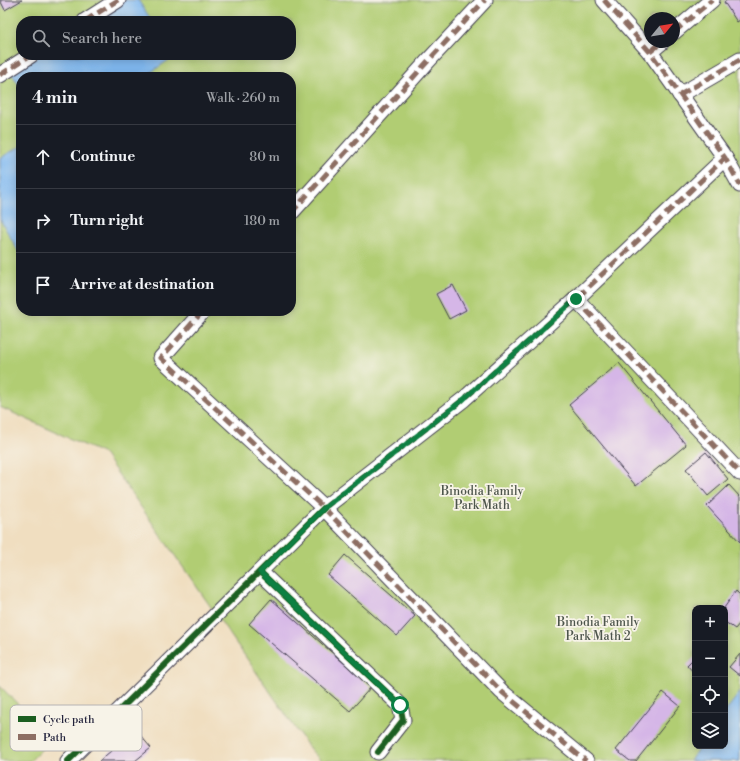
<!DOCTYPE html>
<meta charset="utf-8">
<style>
:root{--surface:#171b24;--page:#242831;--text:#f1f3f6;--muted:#9ea1a6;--line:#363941}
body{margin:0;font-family:"Libre Bodoni",serif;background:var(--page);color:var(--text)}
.controls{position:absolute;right:12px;bottom:12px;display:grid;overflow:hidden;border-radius:8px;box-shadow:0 2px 10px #0003}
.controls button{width:36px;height:36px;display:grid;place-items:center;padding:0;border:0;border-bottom:1px solid var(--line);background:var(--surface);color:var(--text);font:20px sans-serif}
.compass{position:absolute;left:644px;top:12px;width:36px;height:36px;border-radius:50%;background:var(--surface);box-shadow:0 2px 10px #0003;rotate:60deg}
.stop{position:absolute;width:12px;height:12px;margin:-9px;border:3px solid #0b8043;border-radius:50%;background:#fff}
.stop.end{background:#0b8043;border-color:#fff;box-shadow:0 1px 4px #0008}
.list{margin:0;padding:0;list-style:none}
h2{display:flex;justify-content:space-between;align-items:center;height:52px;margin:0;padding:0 16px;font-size:17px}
h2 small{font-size:13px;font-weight:400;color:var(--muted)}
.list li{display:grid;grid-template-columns:26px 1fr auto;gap:12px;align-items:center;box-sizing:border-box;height:64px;padding:0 16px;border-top:1px solid var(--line)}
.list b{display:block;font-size:15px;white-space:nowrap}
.list em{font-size:13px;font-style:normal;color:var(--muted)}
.icon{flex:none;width:22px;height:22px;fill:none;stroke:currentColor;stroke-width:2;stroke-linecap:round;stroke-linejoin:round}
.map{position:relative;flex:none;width:740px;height:761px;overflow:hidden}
.search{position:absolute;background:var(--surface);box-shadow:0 2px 10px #0003;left:16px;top:16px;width:280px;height:44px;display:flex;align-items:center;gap:10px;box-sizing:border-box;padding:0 14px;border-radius:16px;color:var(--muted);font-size:15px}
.panel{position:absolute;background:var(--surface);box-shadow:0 2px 10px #0003;left:16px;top:72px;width:280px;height:244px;border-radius:16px}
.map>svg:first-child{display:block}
.green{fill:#b1cd73;stroke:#6a7857;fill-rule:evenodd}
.water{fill:#81b9f1;stroke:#526e96}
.building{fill:#d5b6e7}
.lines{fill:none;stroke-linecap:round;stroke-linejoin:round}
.street-casing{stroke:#413e4f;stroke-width:17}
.street{stroke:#fff;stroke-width:15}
.quiet{stroke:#8d6e63;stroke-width:5;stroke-dasharray:10 5;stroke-linecap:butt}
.cycleway-casing{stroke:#f7f3e8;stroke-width:8}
.cycleway{stroke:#1b5e20;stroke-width:6}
.route{stroke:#0b8043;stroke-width:5}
.labels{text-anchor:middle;stroke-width:3.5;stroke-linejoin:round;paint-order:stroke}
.park-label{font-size:12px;fill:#4d554c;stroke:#f7f3e8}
.key{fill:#f7f3e8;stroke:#b7b4b4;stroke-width:1}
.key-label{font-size:11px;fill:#22223b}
</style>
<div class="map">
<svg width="740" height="761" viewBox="0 0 740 761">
<rect width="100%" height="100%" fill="#f7f3e8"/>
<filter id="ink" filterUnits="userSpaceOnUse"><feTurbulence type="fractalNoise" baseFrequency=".025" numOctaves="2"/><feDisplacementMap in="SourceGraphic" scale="8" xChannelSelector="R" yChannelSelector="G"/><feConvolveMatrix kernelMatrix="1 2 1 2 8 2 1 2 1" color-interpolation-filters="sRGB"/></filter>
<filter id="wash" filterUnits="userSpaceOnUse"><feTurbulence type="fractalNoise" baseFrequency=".012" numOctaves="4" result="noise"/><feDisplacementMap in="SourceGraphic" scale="16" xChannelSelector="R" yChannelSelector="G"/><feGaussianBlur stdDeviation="0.9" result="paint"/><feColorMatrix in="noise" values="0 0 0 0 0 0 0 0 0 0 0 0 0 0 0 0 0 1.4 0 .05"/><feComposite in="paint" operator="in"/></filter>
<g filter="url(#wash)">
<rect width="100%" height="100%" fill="#f0dec0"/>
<g class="green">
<path d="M0 0H740V761H321L310 749 104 454 0 407ZM650 18H674V42H650ZM21 21H291V55H21ZM21 77H291V311H21ZM695 608H725V746H695Z"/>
<polygon points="0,686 52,739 30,761 0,761"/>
</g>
<g class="water">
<polygon points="123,0 138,0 152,21 91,21"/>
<polygon points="40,55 176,55 144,77 21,77 21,88 12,74"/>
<polygon points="21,146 21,256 0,219 0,158"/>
<polygon points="740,692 740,761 690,761 700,746 725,746 725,712"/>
</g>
<g id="blocks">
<g class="building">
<polygon points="0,0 22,0 5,10"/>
<polygon points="727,0 740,0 740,20 737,22 724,2"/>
<polygon points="453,285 466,310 449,319 436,294"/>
<polygon points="619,363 686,445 636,486 569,405"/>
<polygon points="706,452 728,479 708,496 686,469"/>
<polygon points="729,485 740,497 740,542 707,506"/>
<polygon points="345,555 415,616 397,636 328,575"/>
<polygon points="736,591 740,595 740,623 735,629 725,622 725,608 724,608"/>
<polygon points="271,599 371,687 350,711 249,624"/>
<polygon points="740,654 740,676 729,667"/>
<polygon points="695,657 695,674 687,665"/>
<polygon points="663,692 680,706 636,761 630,761 616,750"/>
<polygon points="136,730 151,748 135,761 99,761"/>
</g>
</g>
</g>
<g filter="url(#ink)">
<use href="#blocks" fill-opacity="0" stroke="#413e4f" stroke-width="1"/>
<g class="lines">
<g class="street-casing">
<g id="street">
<polyline points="604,0 650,52 725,158 740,185"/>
<polyline points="85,21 118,0"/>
<polyline points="674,32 712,0"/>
<polyline points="650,52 662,42"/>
<polyline points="0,75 31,55"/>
<polyline points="680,95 740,60"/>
<polyline points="291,213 428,61 485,0"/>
<polyline points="576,299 740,473"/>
<polyline points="203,311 161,358 324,508 464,399 576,299 725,158"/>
<polyline points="260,572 400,705 403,720 378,752"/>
<polyline points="68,761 324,508 502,692 586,761"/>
</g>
</g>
<use href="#street" class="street"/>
<g class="quiet">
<polyline points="604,0 650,52 725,158 740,185"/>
<polyline points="85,21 118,0"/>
<polyline points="674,32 712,0"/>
<polyline points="650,52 662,42"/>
<polyline points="0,75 31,55"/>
<polyline points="680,95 740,60"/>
<polyline points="291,213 428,61 485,0"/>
<polyline points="576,299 740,473"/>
<polyline points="203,311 161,358 324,508 464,399 576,299 725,158"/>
<polyline points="324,508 502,692 586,761"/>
</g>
<g class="cycleway-casing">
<g id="cycleway">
<polyline points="260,572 400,705 403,720 378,752"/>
<polyline points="68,761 324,508"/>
</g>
</g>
<use href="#cycleway" class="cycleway"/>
</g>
</g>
<g class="lines" filter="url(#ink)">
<polyline class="route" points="400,705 260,572 324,508 464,399 576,299"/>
</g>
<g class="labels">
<g class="park-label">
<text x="482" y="495">Binodia Family<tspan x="482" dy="14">Park Math</tspan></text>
<text x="598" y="626">Binodia Family<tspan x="598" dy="14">Park Math 2</tspan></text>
</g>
</g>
<rect x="10" y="705" width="132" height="46" rx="6" class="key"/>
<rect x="18" y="716" width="18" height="6" fill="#1b5e20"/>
<rect x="18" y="734" width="18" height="6" fill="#8d6e63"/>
<g class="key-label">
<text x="43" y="723">Cycle path</text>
<text x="43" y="741">Path</text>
</g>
</svg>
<div class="controls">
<button>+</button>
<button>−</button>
<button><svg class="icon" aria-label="locate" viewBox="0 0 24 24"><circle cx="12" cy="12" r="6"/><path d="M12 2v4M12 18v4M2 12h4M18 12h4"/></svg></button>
<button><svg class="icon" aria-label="layers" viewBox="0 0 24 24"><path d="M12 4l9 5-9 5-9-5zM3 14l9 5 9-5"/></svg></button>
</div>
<svg class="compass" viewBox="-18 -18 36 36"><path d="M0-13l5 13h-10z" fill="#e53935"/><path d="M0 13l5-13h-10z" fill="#9ea1a6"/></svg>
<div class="stop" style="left:400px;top:705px"></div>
<div class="stop end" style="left:576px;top:299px"></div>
<div class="search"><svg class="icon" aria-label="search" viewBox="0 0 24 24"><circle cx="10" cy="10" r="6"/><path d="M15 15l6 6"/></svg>Search here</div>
<section class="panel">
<h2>4 min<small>Walk · 260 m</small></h2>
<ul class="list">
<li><svg class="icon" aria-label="ahead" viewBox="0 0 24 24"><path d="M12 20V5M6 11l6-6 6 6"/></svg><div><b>Continue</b></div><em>80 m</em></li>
<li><svg class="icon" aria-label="right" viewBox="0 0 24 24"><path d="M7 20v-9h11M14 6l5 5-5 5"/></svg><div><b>Turn right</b></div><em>180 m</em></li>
<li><svg class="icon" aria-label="arrive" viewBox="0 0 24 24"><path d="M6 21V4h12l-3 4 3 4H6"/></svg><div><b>Arrive at destination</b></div></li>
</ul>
</section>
</div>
